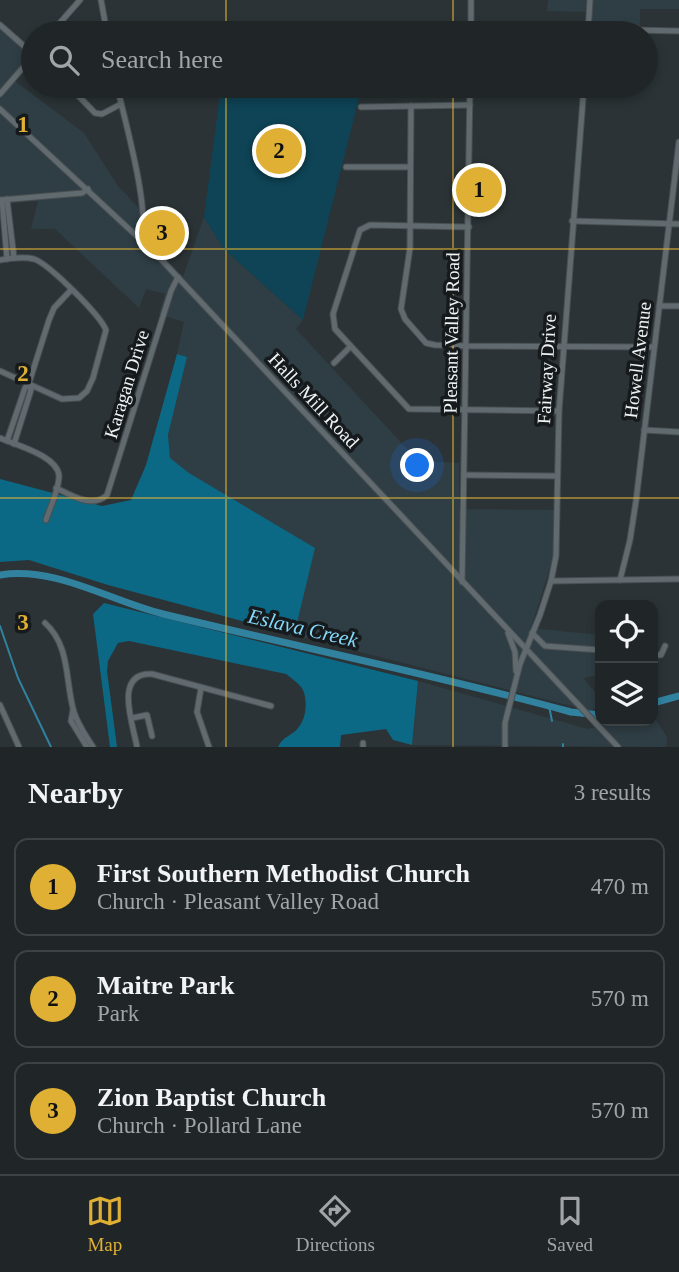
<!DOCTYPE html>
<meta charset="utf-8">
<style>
:root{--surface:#202628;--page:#282e30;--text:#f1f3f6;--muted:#a2a5a8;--line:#3d4345;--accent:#dfb034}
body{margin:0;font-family:Georgia,serif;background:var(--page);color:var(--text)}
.controls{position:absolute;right:21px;bottom:21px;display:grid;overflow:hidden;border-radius:14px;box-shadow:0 4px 10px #0003}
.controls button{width:63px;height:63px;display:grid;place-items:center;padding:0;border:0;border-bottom:2px solid var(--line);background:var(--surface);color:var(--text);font:35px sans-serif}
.you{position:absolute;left:418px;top:466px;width:24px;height:24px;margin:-18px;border:5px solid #fff;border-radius:50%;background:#1a73e8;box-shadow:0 0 0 10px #1a73e833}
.badge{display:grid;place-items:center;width:46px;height:46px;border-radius:50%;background:var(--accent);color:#111;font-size:23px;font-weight:700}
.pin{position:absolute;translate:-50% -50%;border:4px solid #fff;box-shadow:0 2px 7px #0006}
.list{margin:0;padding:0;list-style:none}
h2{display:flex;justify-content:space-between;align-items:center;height:91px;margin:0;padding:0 28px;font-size:30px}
h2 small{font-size:23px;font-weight:400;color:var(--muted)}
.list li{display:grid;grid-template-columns:46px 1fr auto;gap:21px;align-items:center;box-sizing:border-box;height:98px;margin:0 14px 14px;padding:0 14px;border:2px solid var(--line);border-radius:14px}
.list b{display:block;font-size:26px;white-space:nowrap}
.list p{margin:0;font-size:23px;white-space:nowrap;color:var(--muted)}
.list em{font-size:23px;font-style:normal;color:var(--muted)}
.icon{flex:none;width:38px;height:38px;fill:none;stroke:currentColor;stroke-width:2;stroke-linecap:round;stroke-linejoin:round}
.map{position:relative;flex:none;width:679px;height:747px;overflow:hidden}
.search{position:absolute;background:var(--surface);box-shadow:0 4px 10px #0003;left:21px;right:21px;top:21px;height:77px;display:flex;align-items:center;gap:18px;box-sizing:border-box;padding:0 24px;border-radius:38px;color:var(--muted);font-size:26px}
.sheet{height:427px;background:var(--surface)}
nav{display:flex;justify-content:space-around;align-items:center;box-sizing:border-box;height:98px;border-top:2px solid var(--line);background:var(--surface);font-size:19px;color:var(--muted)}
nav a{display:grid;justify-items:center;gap:4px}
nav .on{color:var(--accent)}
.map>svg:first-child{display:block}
.built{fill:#2f3e45}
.green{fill:#0e4456}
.forest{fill:#0c6985}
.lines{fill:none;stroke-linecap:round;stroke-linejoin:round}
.stream{stroke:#31829f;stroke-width:2}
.river{stroke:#31829f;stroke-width:7}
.minor-casing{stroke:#484f52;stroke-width:7}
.minor{stroke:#616a6e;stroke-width:5}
.grid{fill:none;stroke:#dfb034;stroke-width:2;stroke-opacity:0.55}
.labels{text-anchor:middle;stroke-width:7;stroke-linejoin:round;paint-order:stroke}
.street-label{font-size:19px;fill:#eef4f6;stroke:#161a1c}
.water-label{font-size:21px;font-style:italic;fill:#83d9fa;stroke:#161a1c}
.grid-label{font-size:23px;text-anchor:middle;font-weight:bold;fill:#dfb034;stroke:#161a1c;stroke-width:7;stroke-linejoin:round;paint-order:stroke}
</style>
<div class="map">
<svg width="679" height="747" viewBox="0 0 679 747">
<rect width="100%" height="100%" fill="#2b3336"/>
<g class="built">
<polygon points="548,0 679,0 679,9 640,9 640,28 592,27 592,12 547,11"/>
<polygon points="0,30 31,55 11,78 84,133 118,186 147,217 150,242 183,277 204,217 224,249 303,320 296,329 418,461 459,463 459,509 555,510 554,555 531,628 600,635 600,675 583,678 600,698 600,706 591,711 294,635 314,548 189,473 170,459 168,435 187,357 177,354 184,322 159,314 165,294 146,289 139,308 55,229 31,229 38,201 0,204"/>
<polygon points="418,681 588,729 618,721 653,721 653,716 667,737 666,747 412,745"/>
</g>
<polygon class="green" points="221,86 362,86 303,320 224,249 204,217"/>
<g class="forest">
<polygon points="177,354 187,357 168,435 170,458 189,473 315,548 294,635 108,585 29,560 0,562 0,479 102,506 131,500 146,465"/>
<path d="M104 603 418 681 412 745 393 740 386 729 341 735 340 747H278C284 735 291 737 298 728 306 719 308 702 303 690 300 684 291 678 286 674L129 641 118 643 108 661 107 671 117 747H110L93 614Z"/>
</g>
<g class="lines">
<g class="stream">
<polyline points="0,626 18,678 51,747"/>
<polyline points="549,706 552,721"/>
<polyline points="563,744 563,747"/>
</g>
<g class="river">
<path d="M0 575C56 566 110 601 163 614 299 647 436 675 571 712L600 715"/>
<polyline points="653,703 679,696"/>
</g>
<g class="minor-casing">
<g id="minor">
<polyline points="101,0 107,33"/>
<polyline points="0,25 33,54"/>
<polyline points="588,29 679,31"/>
<polyline points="107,31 285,33"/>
<polyline points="51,33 80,0"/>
<polyline points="471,33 471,0"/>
<polyline points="588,33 590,0"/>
<polyline points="69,86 95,113 102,114 121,104"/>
<path d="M117 86C124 117 151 213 141 238"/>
<polyline points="0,94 33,56"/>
<polyline points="411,106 410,248 401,309 405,319 426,343 435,345 467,346 654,347"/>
<polyline points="361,107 470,105"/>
<polyline points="0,109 156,254 618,747"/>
<polyline points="346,167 410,167"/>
<polyline points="7,199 14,258"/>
<polyline points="0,200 82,193 88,189"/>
<polyline points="2,200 7,259"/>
<polyline points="572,221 679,224"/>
<polyline points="469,227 370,225 360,230 333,314 335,329 409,409 559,411"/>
<path d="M0 260C11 258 23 256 34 259 49 264 100 315 106 330L93 378 87 391 79 398 62 399 0 371"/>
<polyline points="659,306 679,306"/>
<polyline points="334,363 350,347"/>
<polyline points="644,430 679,432"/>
<path d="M0 438C16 445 58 456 59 476 59 490 50 507 46 520"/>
<polyline points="7,441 25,388 29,383 49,320 54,308 71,290"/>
<polyline points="14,444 31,390 29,383"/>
<polyline points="464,475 557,476"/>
<path d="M56 488C71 495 92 509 107 495L171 291 178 277"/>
<polyline points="620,580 630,540 636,501 679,142"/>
<polyline points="551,581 679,579"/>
<polyline points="462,582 470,86"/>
<path d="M45 623C71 646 65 683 74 712 78 725 86 736 93 747"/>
<polyline points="508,633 515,652 516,671"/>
<polyline points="532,633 545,646 600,650"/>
<polyline points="653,655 661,655 665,646"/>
<polyline points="201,688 197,712 209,747"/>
<polyline points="0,705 19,747"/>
<polyline points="73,710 71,721 87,747"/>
<polyline points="132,718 147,715 152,736"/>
<polyline points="363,743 363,747"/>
<path d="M137 747C133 724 113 672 152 674L271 706"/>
<polyline points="505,747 505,723 520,664 540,615 551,581 556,556 559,411 584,86"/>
</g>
</g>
<use href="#minor" class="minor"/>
</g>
<path class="grid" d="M226 0V33M453 0V33M226 86V747M453 86V747M0 249H679M0 498H679"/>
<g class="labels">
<g class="street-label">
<text transform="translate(451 333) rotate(-89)" y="7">Pleasant Valley Road</text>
<text transform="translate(637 360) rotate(-83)" y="7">Howell Avenue</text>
<text transform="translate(546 369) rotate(-87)" y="7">Fairway Drive</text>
<text transform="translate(126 384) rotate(-73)" y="7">Karagan Drive</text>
<text transform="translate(314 400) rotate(47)" y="7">Halls Mill Road</text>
</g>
<g class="water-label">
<text transform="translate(303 628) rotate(13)" y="7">Eslava Creek</text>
</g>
</g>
<g class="grid-label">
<text x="23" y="132">1</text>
<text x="23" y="381">2</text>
<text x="23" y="630">3</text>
</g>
</svg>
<div class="controls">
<button><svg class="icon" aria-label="locate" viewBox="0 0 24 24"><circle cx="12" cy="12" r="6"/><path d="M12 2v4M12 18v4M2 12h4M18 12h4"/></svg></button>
<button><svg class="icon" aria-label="layers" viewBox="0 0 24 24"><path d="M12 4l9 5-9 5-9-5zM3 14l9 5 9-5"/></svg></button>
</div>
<div class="you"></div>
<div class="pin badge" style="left:479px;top:190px">1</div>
<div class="pin badge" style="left:279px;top:151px">2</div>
<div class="pin badge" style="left:162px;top:233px">3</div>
<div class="search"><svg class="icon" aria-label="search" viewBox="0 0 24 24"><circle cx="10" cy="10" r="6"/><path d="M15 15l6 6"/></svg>Search here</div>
</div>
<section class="sheet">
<h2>Nearby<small>3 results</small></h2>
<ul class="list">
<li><span class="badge">1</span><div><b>First Southern Methodist Church</b><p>Church · Pleasant Valley Road</p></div><em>470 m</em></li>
<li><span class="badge">2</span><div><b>Maitre Park</b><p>Park</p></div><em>570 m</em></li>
<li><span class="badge">3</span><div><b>Zion Baptist Church</b><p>Church · Pollard Lane</p></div><em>570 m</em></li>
</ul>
</section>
<nav>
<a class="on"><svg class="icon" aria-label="map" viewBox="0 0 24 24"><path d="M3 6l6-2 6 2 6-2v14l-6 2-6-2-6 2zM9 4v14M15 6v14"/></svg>Map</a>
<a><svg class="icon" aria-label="directions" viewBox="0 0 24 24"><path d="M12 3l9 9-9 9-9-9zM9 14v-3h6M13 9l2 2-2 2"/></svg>Directions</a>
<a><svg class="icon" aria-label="saved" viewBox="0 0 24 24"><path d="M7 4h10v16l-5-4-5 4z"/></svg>Saved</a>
</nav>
